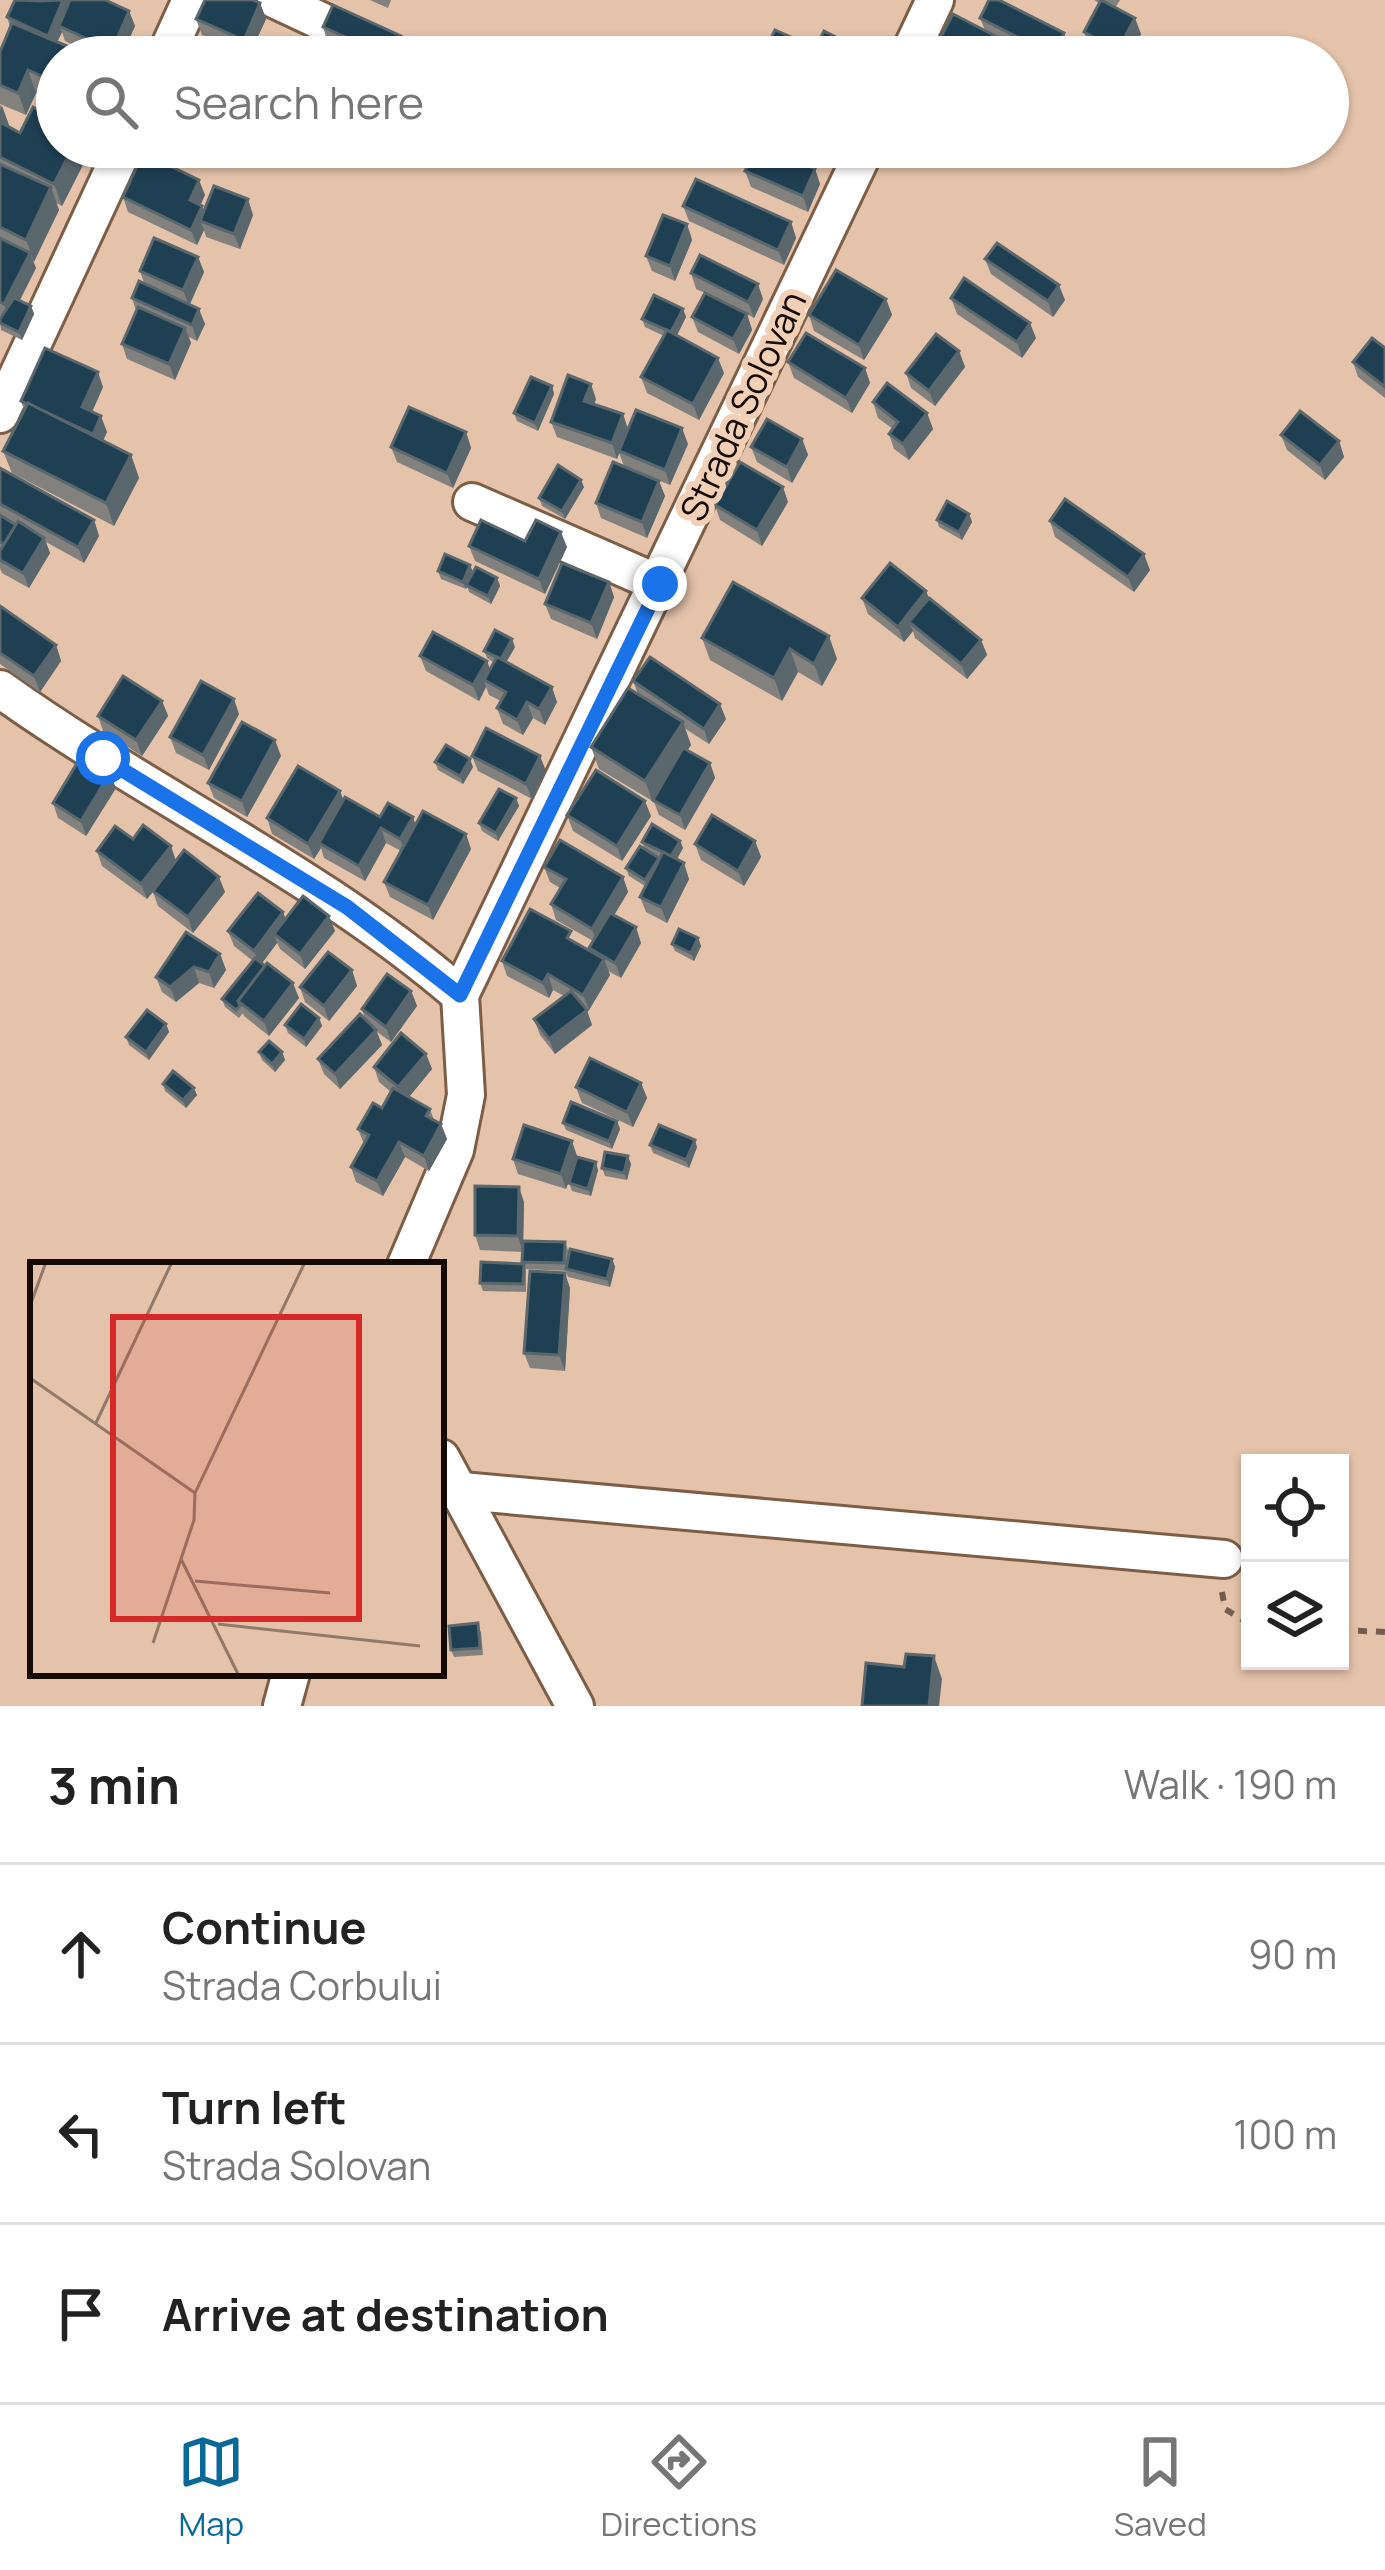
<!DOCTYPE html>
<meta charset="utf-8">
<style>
:root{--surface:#fff;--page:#f6f6f6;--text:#222;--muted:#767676;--line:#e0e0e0;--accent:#096998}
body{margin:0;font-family:Manrope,sans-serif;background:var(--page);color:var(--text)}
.controls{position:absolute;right:36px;bottom:36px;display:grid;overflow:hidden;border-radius:0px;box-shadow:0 3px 9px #0004}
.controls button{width:108px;height:108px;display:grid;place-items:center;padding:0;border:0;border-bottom:3px solid var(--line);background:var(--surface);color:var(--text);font:60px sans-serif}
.stop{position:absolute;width:36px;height:36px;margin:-27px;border:9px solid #1a73e8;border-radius:50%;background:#fff}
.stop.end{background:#1a73e8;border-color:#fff;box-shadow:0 3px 12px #0008}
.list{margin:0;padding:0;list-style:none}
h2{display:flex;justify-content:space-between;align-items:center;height:156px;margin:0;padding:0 48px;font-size:51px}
h2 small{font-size:39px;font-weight:400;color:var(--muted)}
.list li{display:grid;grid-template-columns:78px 1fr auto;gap:36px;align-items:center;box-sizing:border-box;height:180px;padding:0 48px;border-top:3px solid var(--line)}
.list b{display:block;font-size:45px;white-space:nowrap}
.list p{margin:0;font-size:39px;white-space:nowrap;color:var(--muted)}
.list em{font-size:39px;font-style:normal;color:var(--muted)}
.icon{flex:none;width:66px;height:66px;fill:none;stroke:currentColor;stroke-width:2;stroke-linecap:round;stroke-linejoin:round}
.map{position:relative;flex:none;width:1385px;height:1706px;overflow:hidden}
.search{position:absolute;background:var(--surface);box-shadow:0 3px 9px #0004;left:36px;right:36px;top:36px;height:132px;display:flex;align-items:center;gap:30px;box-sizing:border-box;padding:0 42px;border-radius:66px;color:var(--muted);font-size:45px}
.sheet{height:696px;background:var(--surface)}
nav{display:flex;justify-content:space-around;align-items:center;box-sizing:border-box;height:168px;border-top:3px solid var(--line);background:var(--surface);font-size:33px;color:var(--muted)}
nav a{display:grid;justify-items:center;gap:6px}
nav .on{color:var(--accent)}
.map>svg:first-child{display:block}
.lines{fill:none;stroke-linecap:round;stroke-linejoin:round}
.minor-casing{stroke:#7c5e47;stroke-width:42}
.path{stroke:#735e4e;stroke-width:6;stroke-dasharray:9 9;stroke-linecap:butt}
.minor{stroke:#fff;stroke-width:36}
.wall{fill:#82817e}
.shaded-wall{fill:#5a676d}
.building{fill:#1f3f53;stroke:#5a676d;stroke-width:3}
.route{stroke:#1a73e8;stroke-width:15}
.labels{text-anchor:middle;stroke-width:12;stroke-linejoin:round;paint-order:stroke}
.street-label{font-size:36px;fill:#150a03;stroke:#f2d0b6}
.inset-road{fill:none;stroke:#927967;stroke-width:3}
.view{fill:#d62828;fill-opacity:0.15;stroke:#d62828;stroke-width:6}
.inset-edge{fill:none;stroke:#150a03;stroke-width:6}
</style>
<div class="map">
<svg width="1385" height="1706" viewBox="0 0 1385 1706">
<rect width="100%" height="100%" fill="#e5c3aa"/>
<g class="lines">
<g class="minor-casing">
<g id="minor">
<polyline points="276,0 323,22"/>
<polyline points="165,57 191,0"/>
<polyline points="908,57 935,0"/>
<polyline points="0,414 124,147"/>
<polyline points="472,502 660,584"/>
<path d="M0 689C150 796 320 874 460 995"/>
<polyline points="406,1265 455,1150 466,1095 460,995 866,147"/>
<polyline points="441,1458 575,1706"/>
<polyline points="462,1491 1224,1559"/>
<polyline points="282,1706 291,1673"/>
</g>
</g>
<g class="path">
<polyline points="1222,1592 1225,1609 1250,1624"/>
<polyline points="1340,1630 1385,1632"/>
</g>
<use href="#minor" class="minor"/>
</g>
<g class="wall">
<polygon points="370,0 391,0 388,8"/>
<polygon points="1094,0 1120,0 1115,8 1141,34 1128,57 1108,57 1089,47 1084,32 1099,3"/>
<polygon points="260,3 266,19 249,56 202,35 196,19"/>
<polygon points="129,11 135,26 121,57 100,57 65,41 62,32 57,42 57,102 36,93 26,115 0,104 0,52 10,27 7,17"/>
<polygon points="980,18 1064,33 1069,49 1081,57 1032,57 1006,43 1010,57 930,57 985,30"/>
<polygon points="323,27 406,51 404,57 361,57 328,43"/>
<polygon points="769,42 809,45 811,52 809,57 789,57 772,50"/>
<polygon points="0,105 2,106 10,128 57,147 87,147 89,153 62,206 56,203 59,210 33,262 36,268 19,301 31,306 34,314 22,340 1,330 0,319 2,316 0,315"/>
<polygon points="733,147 752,147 747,156 734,150"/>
<polygon points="791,147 834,147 824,165"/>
<polygon points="815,169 820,184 808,212 751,187 745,171"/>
<polygon points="205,195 200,205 204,211 253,215 240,249 206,237 204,230 197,245 128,212 123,197"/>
<polygon points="683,206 791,222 796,238 784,265 689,221"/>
<polygon points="687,224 692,240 675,281 652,271 646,256"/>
<polygon points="198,257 204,272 190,304 205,324 197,341 189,337 191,343 175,380 127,359 122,344 136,311 132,298 144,283 140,271"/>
<polygon points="985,259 1065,300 1053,317 991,274"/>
<polygon points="691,273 763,299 754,318 737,309 747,314 752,330 739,354 698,332 692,317 705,293 696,289"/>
<polygon points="951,298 1036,338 1022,358 957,314"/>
<polygon points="886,299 892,315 864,360 814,331 809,315"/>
<polygon points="683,309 686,317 677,335 724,373 699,420 647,393 641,377 664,336 645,327 642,319"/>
<polygon points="1385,348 1385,398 1358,377 1353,362"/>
<polygon points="959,351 965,367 935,406 911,388 906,373"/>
<polygon points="788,362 865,368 870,383 852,413 794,378"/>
<polygon points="552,386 554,394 538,431 517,421 514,413"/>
<polygon points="103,387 92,412 107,432 103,441 131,455 139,478 114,526 12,473 3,451 24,410 21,401"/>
<polygon points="596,399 594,404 623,414 628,429 688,444 670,485 633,470 665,496 647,538 601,518 596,503 624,466 619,453 617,459 557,437 551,422"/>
<polygon points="873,402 927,413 933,429 909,460 894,449 889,434 893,429 878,418"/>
<polygon points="466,432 471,448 453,488 397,462 391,447"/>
<polygon points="1281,435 1339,441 1344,457 1325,480 1287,450"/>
<polygon points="802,439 808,455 792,483 757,462 751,447"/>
<polygon points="0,468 94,520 99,536 84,563 46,542 50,553 29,588 2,573 0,568"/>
<polygon points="584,487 565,519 542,506 539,498"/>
<polygon points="788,502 762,546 720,520 715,505"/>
<polygon points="969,514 972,522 962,540 939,527 937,520"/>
<polygon points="1050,521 1150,570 1134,592 1055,537"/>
<polygon points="525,541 567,547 545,594 475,561 469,546"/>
<polygon points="470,565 473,572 497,578 500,586 491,604 469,592 467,586 466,589 441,579 438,571"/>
<polygon points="609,582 614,597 597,639 551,619 545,604"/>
<polygon points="733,582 837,659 822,686 798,672 782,701 710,660 702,638"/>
<polygon points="926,591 929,599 981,640 987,655 967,679 915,638 913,631 904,642 868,614 862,598"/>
<polygon points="0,606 56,645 61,661 40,692 0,664"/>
<polygon points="515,647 506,662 557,702 545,725 533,718 523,735 503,724 497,708 501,701 489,695 486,687 479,701 426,671 420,656 487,661 490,669 493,662 487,658 484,651"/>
<polygon points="633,681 726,719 709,744 684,728 691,745 687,750 710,763 715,778 685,830 659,815 654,802 599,769 591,747 638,694"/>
<polygon points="162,701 168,716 142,756 103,731 98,716"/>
<polygon points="239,714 209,770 176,753 170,737"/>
<polygon points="281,756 247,817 214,798 208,783"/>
<polygon points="472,756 546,771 532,799 478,771"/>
<polygon points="435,762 473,767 463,784 438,770"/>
<polygon points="116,788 86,836 58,818 53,803"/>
<polygon points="340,791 343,800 380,817 413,817 415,824 471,849 433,920 390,897 384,882 401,851 386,843 365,881 324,858 321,848 314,859 272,834 267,818"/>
<polygon points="516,798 519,806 498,841 482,831 479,823"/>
<polygon points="567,815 651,816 622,861 573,831"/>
<polygon points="133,839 176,860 225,892 193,933 158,906 153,892 147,899 102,866 97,851"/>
<polygon points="680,841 683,848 677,859 689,879 667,923 646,912 640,897 645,886 629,876 626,868 645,849 642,842"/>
<polygon points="755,841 761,857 744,886 701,860 695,844"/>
<polygon points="544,867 623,877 628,892 614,915 641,943 621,978 608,971 610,975 589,1010 585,1008 592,1025 555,1054 540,1035 534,1019 564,996 553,990 549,998 507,976 502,961 575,943 591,952 589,948 593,941 556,920 551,904 560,888 550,882"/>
<polygon points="286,919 335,931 305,969 280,949 277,943 261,964 299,998 269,1036 244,1016 243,1013 239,1018 225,1007 222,999 253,961 234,946 228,931"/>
<polygon points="698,938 701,946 694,961 675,951 672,944"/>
<polygon points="220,954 226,970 214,988 199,983 176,1002 162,992 156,977"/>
<polygon points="352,970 357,986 329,1021 305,1002 300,987"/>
<polygon points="411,991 417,1006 391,1042 377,1032 382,1045 340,1089 324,1074 318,1059 365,1019 362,1009"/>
<polygon points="319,1018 322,1026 306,1047 288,1033 285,1025"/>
<polygon points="166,1024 169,1032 149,1060 129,1045 126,1037"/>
<polygon points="259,1052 282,1052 285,1060 275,1072 262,1060"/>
<polygon points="426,1054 432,1069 409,1097 430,1109 434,1120 441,1124 447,1139 429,1171 405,1157 383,1196 356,1182 351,1167 364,1144 358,1129 382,1108 391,1092 379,1082 374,1067"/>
<polygon points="641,1083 647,1098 633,1127 582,1103 576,1087"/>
<polygon points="163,1084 197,1095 186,1108 165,1091"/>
<polygon points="617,1121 620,1129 612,1149 566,1130 563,1123"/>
<polygon points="650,1145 697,1147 689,1168 653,1153"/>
<polygon points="577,1156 598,1170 591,1196 572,1191 569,1183 577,1158 566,1189 518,1174 513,1159"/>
<polygon points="631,1164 627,1180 605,1176 602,1168"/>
<polygon points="524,1202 523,1241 565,1242 568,1250 568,1260 612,1259 615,1267 610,1287 568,1277 566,1271 526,1269 526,1292 483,1291 480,1283 523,1264 523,1252 480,1250 475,1235"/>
<polygon points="570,1288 565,1371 530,1368 524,1353"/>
<polygon points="481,1631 483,1655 454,1657 451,1650"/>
</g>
<g class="shaded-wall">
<polygon points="63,0 74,0 59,26 62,32 53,51 48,36"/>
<polygon points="260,3 266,19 249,56 244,40"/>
<polygon points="129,11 135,26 121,57 115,57 112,50"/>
<polygon points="1135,18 1141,34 1128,57 1121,57 1118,50"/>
<polygon points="1064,33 1069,48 1065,57 1053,57"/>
<polygon points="401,36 406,51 404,57 391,57"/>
<polygon points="1005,41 1010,57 996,57"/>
<polygon points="28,70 36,93 26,115 18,93"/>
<polygon points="2,106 10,128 0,134 0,110"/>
<polygon points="73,147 87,147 89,153 62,206 54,184"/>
<polygon points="820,147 834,147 824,165 818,150"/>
<polygon points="815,169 820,184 808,212 803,196"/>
<polygon points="199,180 205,195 196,215 190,200"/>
<polygon points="51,187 59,210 34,262 26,240"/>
<polygon points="248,199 253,215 240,249 234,234"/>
<polygon points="202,206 208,221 200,221 204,230 197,245 191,230"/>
<polygon points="791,222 796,238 784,265 778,250"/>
<polygon points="687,224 692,240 675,281 670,266"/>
<polygon points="30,253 36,268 10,320 4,304"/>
<polygon points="198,257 204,272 189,306 183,290"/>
<polygon points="758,284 763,299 754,318 748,302"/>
<polygon points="1059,285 1065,300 1053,317 1048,301"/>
<polygon points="886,299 892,315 864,360 859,345"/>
<polygon points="31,306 34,314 22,340 19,332"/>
<polygon points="199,309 205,324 197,341 192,325"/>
<polygon points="683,309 686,317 674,341 671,333"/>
<polygon points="747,314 752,330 739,354 733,339"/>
<polygon points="1030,323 1036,338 1022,358 1017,342"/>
<polygon points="185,328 191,343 175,380 169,364"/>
<polygon points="959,351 965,367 935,406 929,391"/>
<polygon points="718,358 724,373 699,420 693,404"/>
<polygon points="865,368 870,383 852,413 846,398"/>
<polygon points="98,372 103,387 87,423 82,407"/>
<polygon points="591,384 596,399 590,416 584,401"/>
<polygon points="552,386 554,394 538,431 535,423"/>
<polygon points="927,413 933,429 909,460 903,444"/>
<polygon points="623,414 628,430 617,459 612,443"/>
<polygon points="101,416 107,432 99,449 93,434"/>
<polygon points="682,428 688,444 670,485 665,470"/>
<polygon points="466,432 471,448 453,488 447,473"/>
<polygon points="802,439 808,455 792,483 787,467"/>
<polygon points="1339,441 1344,457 1325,480 1320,465"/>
<polygon points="131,455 139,478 114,526 106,503"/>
<polygon points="581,480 584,487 565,519 562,511"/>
<polygon points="659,481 665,496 647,538 642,522"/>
<polygon points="783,487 788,502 762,546 757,530"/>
<polygon points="969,514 972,522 962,540 959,532"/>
<polygon points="94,520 99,536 84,563 78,547"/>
<polygon points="561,532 567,547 545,594 539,579"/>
<polygon points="44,538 50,553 29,588 23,573"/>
<polygon points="1144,554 1150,570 1134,592 1128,577"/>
<polygon points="470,565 473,573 466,589 463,582"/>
<polygon points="497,578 500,586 491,604 488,596"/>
<polygon points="609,582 614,597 597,639 591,623"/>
<polygon points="926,591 932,606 909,622 913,631 904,642 898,627"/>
<polygon points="829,636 837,659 822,686 814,664"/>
<polygon points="512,639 515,647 503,668 500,660"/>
<polygon points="981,640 987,655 967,679 961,664"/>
<polygon points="56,645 61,661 40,692 34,676"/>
<polygon points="790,649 798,672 782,701 774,678"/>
<polygon points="487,661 492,676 484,680 486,687 479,701 473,685"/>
<polygon points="552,687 557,702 545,725 539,709"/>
<polygon points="234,699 239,714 209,770 203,755"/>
<polygon points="162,701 168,716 142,756 136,740"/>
<polygon points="527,702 533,718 523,735 517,720"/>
<polygon points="720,704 726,719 709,744 704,729"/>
<polygon points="683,722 691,745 653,803 645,781"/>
<polygon points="275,740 281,756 247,817 242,801"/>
<polygon points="540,756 546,771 532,799 526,784"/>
<polygon points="470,759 473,767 463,784 460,776"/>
<polygon points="710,763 715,778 685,830 680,815"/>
<polygon points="110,773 116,788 86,836 81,821"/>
<polygon points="340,791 346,807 319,843 321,848 314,859 308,844"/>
<polygon points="516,798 519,806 498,841 496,833"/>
<polygon points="645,801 651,816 622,861 617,846"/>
<polygon points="413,817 418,833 406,854 400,839"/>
<polygon points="381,828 386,843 365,881 359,866"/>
<polygon points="466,834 471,849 433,920 428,905"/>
<polygon points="680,841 683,848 673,866 670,858"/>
<polygon points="755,841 761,857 744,886 738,871"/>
<polygon points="171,846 176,861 147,899 141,884"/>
<polygon points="684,863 689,879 667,923 661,907"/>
<polygon points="219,877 225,892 193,933 188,917"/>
<polygon points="623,877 628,892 597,944 592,929"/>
<polygon points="283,912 289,927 274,934 277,943 260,966 254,951"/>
<polygon points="329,916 335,931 305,969 300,954"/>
<polygon points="636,927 641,943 621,978 615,963"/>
<polygon points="698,938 701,946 694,961 691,953"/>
<polygon points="220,954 226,970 214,988 209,972"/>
<polygon points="604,959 610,975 589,1010 583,995"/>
<polygon points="194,967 199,983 176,1002 170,987"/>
<polygon points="352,970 357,986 329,1021 324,1006"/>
<polygon points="548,974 553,990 549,998 543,983"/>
<polygon points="293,983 299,998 269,1036 264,1021"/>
<polygon points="411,991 417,1006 391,1042 386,1027"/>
<polygon points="587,1010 592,1025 555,1054 549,1039"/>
<polygon points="319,1018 322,1026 306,1047 304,1039"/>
<polygon points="166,1024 169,1032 149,1060 146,1052"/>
<polygon points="376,1030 382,1045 340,1089 335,1074"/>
<polygon points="282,1052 285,1060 275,1072 272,1064"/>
<polygon points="426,1054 432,1069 404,1103 398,1087"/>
<polygon points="641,1083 647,1098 633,1127 627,1112"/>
<polygon points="194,1088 197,1095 186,1108 183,1100"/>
<polygon points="617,1121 620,1129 612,1149 609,1141"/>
<polygon points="441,1124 447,1139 429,1171 424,1156"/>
<polygon points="695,1140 697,1147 689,1168 686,1160"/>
<polygon points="572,1141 577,1156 566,1189 561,1174"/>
<polygon points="399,1142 405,1157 383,1196 377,1181"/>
<polygon points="628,1156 631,1164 627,1180 624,1173"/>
<polygon points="596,1162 598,1170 591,1196 588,1189"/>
<polygon points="519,1187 524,1202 523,1252 518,1236"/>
<polygon points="612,1259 615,1267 610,1287 607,1279"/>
<polygon points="565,1273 570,1288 565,1371 559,1355"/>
<polygon points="934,1656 942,1679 939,1706 929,1706"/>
</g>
<g class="building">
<polygon points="15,0 40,1 63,0 48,36 7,17"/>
<polygon points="70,0 105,0 129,11 112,50 59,26"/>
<polygon points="205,0 253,0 260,3 244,40 196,19"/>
<polygon points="989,0 999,0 1064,33 1052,55 980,18"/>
<polygon points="1101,0 1135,18 1118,50 1084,32"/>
<polygon points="333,5 401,36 391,57 323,27"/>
<polygon points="953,14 1005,41 996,57 930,57"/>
<polygon points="12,23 93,57 57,57 57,83 28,70 18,93 0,85 0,52"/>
<polygon points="775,30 809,45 803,57 769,42"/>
<polygon points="824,31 867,53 865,57 811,57"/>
<polygon points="758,43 774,51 771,57 751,57"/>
<polygon points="1068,49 1081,57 1063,57"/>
<polygon points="33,107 57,119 57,147 73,147 54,184 0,157 0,122 20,133"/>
<polygon points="756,147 765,147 815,169 803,196 745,171"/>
<polygon points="143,153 199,180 190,200 202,206 191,230 123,197"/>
<polygon points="0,164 51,187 26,240 0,227"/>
<polygon points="696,179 791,222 778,250 683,206"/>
<polygon points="214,186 248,199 234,234 200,221"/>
<polygon points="663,215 687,224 670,266 646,256"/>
<polygon points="0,238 30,253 4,304 0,302"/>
<polygon points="154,238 198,257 183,290 140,271"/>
<polygon points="997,243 1059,285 1048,301 985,259"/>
<polygon points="700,255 758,284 748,302 691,273"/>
<polygon points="836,270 886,299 859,345 809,315"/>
<polygon points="964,278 1030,323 1017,342 951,298"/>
<polygon points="139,281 199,309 192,325 132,298"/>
<polygon points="705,293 747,314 733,339 692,317"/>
<polygon points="654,295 683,309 671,332 642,319"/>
<polygon points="14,298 31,306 19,332 0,323 0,319"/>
<polygon points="138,307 185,328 169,364 122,344"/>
<polygon points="667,330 718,358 693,404 641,377"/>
<polygon points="806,333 865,368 846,398 788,362"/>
<polygon points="936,334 959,351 929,391 906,373"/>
<polygon points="1372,338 1385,348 1385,387 1353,362"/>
<polygon points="45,348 98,372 82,407 101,416 93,434 21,401"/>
<polygon points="568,375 591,384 584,401 623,414 612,443 551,422"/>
<polygon points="531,377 552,386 535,423 514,413"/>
<polygon points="887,383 927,413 903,444 889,434 898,422 873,402"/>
<polygon points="28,403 131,455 106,503 3,451"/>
<polygon points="409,407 466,432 447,473 391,447"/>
<polygon points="636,410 682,428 665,470 619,451"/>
<polygon points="1300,411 1339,441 1320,465 1281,435"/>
<polygon points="767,419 802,439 787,467 751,447"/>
<polygon points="613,462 659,481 642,522 596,503"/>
<polygon points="740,462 783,487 757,530 715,505"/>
<polygon points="558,465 581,480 562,511 539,498"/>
<polygon points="0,468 94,520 78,547 0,504"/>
<polygon points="1065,499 1144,554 1128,577 1050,521"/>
<polygon points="947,501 969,514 959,532 937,520"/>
<polygon points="0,515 16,525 4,544 0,542"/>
<polygon points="481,520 525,541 536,520 561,532 539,579 469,546"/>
<polygon points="18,521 44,538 23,573 0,560 0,551"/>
<polygon points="445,554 470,565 463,582 438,571"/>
<polygon points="562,563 609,582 591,623 545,604"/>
<polygon points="890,563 926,591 898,627 862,598"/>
<polygon points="476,567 497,578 488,596 466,585"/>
<polygon points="733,582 829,636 814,664 790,649 774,678 702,638"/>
<polygon points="929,598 981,640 961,664 909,622"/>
<polygon points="0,606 56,645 34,676 0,653"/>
<polygon points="495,630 512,639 501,659 484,651"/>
<polygon points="433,632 487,661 473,685 420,656"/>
<polygon points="497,657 552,687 539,709 527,702 517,720 497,708 506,692 484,680"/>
<polygon points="650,657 720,704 704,729 633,681"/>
<polygon points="123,676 162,701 136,740 98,716"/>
<polygon points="201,681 234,699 203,755 170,737"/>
<polygon points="628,688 683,722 645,781 591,747"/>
<polygon points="242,722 275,740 242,801 208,783"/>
<polygon points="486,728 540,756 526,784 472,756"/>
<polygon points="446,745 470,759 460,776 435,762"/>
<polygon points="683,748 710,763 680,815 653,800"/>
<polygon points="82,755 110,773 81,821 53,803"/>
<polygon points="298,766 340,791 308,844 267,818"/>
<polygon points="596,770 645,801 617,846 567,815"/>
<polygon points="499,789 516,798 496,833 479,823"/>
<polygon points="345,797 380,817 388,803 413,817 400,839 381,828 359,866 319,843"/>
<polygon points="423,811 466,834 428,905 384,882"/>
<polygon points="712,815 755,841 738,871 695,844"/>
<polygon points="652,824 680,841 671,856 642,842"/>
<polygon points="143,825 171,846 141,884 97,851 115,826 133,839"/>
<polygon points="560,840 623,877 592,929 551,904 566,879 544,867"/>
<polygon points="640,846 659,858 645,880 626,868"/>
<polygon points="184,850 219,877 188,917 153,891"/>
<polygon points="663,852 684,863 661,907 640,897"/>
<polygon points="258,893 283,912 254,951 228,931"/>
<polygon points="303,896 329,916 300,954 274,934"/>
<polygon points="530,909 571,931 567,938 604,959 583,995 548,974 543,983 502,961"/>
<polygon points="610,913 636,927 615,963 589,948"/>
<polygon points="679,929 698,938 691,953 672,944"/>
<polygon points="186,932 220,954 209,972 194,967 170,987 156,977"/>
<polygon points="328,952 352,970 324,1006 300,987"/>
<polygon points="255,958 265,966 238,1001 240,1006 236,1010 222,999"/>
<polygon points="267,963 293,983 264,1021 238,1001"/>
<polygon points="387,974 411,991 386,1027 362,1009"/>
<polygon points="571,991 587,1010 549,1039 534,1019"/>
<polygon points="301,1004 319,1018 304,1039 285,1025"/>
<polygon points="147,1010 166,1024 146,1052 126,1037"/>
<polygon points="360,1014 376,1030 335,1074 318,1059"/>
<polygon points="401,1033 426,1054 398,1087 374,1067"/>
<polygon points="269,1041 282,1052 272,1064 259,1052"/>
<polygon points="590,1058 641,1083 627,1112 576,1087"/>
<polygon points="173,1071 194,1088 183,1100 163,1084"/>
<polygon points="393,1088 430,1109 426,1116 441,1124 424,1156 399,1142 377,1181 351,1167 369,1135 358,1129 373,1103 382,1108"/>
<polygon points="571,1102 617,1121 609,1141 563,1123"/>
<polygon points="524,1125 572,1141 561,1174 513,1159"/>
<polygon points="659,1125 695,1140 686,1160 650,1145"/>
<polygon points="605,1152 628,1156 624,1173 602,1168"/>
<polygon points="577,1157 596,1162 588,1189 569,1183"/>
<polygon points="475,1186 519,1187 518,1236 475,1235"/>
<polygon points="523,1241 565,1242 564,1263 522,1262"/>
<polygon points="570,1249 612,1259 607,1279 566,1269"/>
<polygon points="481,1262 524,1264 523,1284 480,1283"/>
<polygon points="530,1271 565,1273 559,1355 524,1353"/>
<polygon points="478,1623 480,1648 451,1650 449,1626"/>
<polygon points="906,1654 934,1656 929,1706 862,1706 866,1663 904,1667"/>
</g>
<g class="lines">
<polyline class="route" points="103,758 347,907 460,995 660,584"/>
</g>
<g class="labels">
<g class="street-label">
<text transform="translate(743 406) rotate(-65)" y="13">Strada Solovan</text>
</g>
</g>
<g transform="translate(30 1262)">
<rect width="414" height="414" fill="#e5c3aa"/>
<path class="inset-road" d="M0 44 16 0M0 116 165 231M65 163 142 0M151 297 209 414M165 319 300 331M188 362 390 384M123 381 164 258 165 231 275 0"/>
<path class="view" d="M83 55H329V357H83Z"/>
<rect width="414" height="414" class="inset-edge"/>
</g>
</svg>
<div class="controls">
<button><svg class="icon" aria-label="locate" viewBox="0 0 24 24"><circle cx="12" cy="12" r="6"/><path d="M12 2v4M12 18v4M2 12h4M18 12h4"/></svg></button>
<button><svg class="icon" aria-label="layers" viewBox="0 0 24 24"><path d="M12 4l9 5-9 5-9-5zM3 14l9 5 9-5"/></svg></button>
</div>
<div class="stop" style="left:103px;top:758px"></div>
<div class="stop end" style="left:660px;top:584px"></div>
<div class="search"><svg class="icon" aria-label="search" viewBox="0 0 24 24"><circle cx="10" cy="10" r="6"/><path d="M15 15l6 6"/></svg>Search here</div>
</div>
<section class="sheet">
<h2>3 min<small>Walk · 190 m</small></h2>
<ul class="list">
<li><svg class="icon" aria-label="ahead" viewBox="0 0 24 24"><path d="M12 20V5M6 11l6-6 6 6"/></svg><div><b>Continue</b><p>Strada Corbului</p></div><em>90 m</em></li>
<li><svg class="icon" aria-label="left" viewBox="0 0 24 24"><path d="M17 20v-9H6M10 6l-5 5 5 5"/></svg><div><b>Turn left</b><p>Strada Solovan</p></div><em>100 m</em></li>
<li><svg class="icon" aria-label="arrive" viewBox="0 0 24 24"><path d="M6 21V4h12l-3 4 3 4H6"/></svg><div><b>Arrive at destination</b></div></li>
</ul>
</section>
<nav>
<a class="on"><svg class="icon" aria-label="map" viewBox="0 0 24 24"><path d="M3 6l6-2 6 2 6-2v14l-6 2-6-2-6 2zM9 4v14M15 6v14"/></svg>Map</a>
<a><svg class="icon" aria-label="directions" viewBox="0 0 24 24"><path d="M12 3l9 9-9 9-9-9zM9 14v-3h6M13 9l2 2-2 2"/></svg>Directions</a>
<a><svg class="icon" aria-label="saved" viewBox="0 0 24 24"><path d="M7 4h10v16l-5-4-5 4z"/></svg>Saved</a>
</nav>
